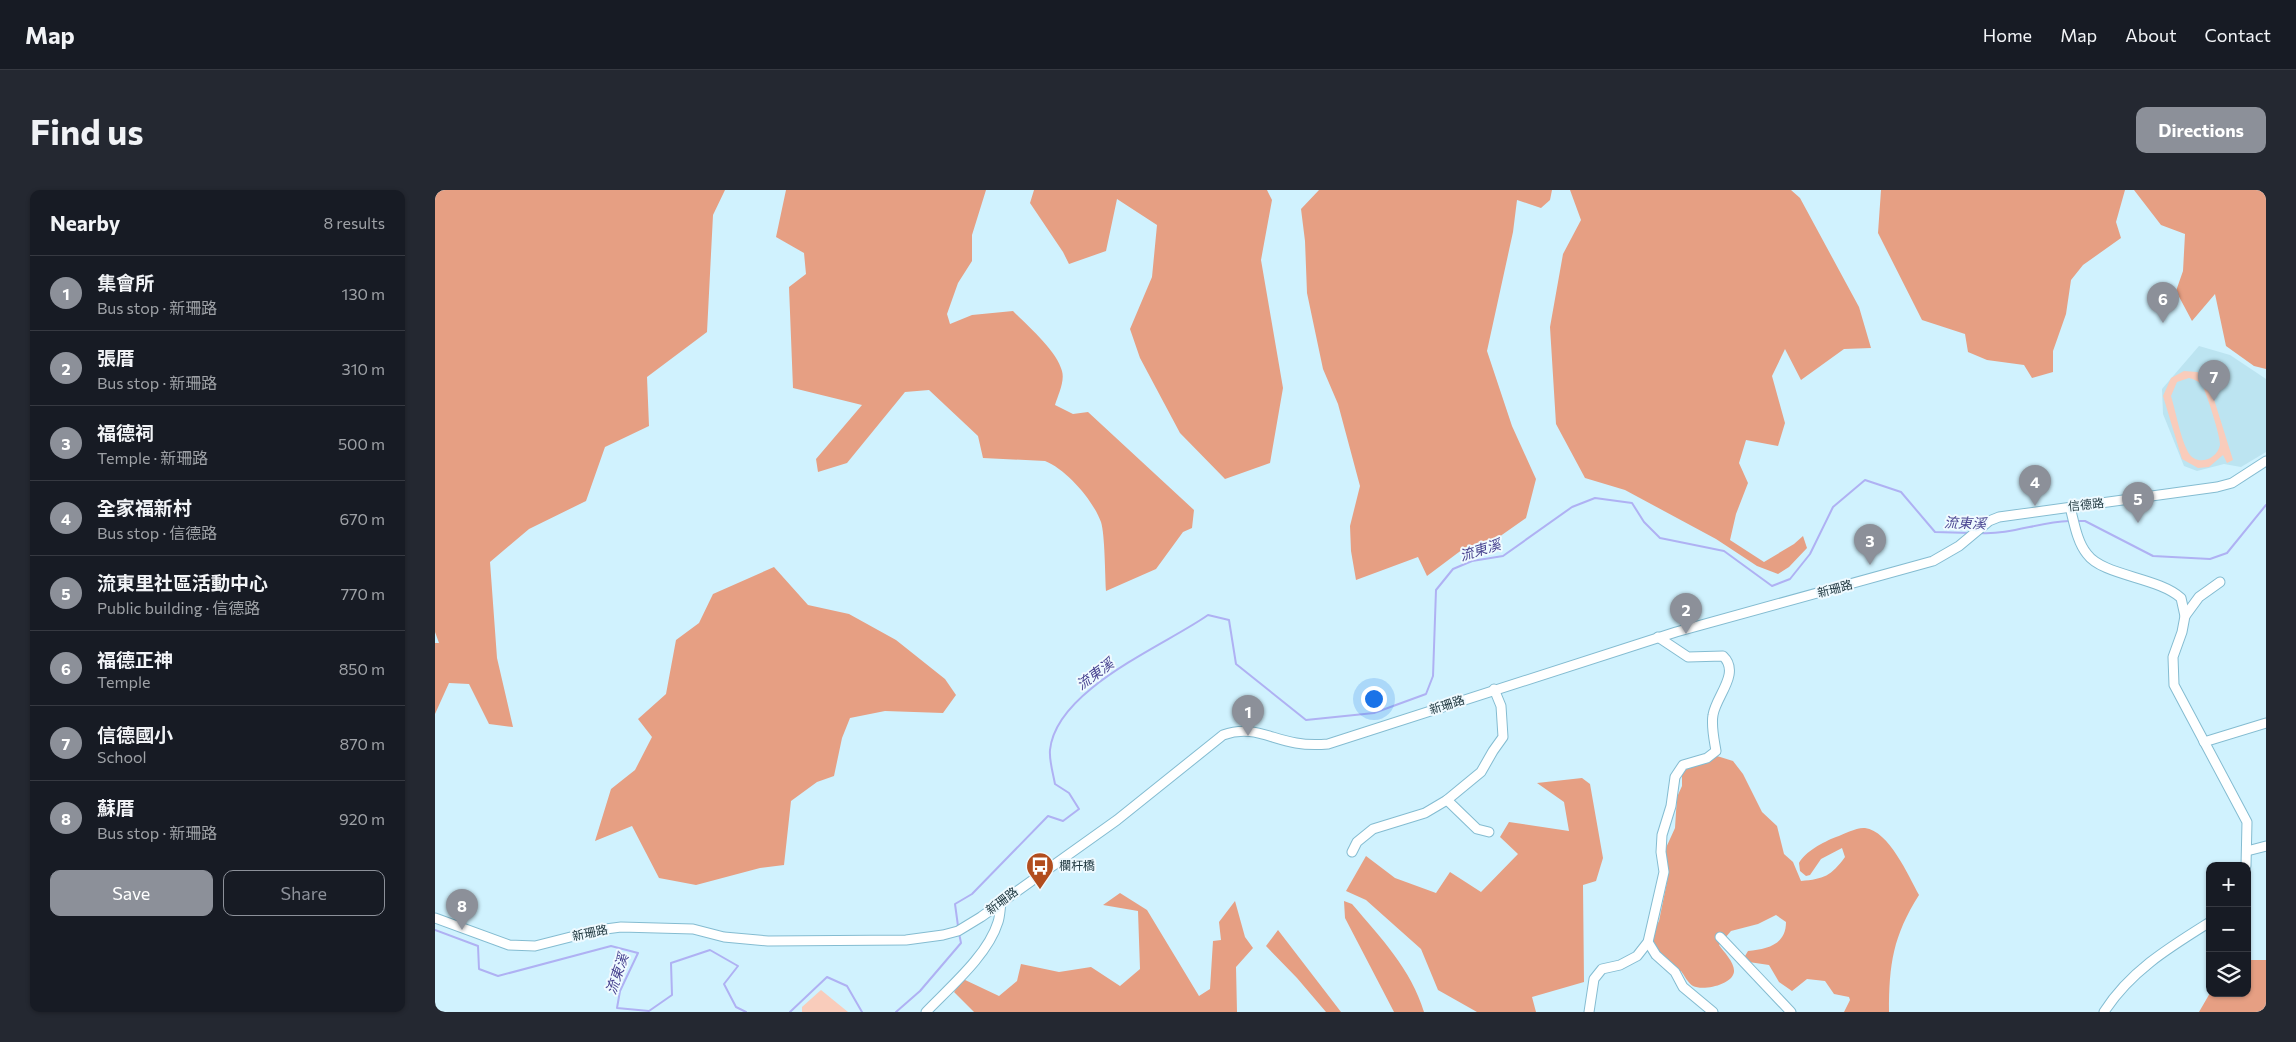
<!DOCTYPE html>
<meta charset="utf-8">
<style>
:root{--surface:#171b24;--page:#242831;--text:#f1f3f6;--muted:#9ea1a6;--line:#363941;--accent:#8c9099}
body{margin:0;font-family:Commissioner,"Noto Sans TC",sans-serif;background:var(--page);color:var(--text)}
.controls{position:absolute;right:15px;bottom:15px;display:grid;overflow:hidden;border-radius:10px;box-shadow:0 1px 4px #0004}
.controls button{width:45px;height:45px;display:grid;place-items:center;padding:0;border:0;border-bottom:1px solid var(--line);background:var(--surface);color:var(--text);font:25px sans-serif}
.you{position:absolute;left:938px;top:508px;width:18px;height:18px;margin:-12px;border:4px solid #fff;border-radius:50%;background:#1a73e8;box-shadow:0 0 0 8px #1a73e833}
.badge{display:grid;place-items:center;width:32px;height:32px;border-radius:50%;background:var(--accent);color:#fff;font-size:16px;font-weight:700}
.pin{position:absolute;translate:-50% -41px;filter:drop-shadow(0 1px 2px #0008)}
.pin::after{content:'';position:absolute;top:26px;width:18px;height:15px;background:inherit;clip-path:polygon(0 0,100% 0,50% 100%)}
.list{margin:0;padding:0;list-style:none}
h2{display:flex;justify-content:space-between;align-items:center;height:65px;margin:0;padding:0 20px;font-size:21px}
h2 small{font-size:16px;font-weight:400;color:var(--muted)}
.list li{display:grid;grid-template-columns:32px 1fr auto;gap:15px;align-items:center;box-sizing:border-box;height:75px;padding:0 20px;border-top:1px solid var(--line)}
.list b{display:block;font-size:19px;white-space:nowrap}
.list p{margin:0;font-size:16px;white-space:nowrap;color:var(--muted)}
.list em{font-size:16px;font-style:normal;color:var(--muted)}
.actions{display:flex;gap:10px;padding:15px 20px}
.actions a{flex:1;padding:11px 0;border:1px solid var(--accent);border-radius:10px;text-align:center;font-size:18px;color:var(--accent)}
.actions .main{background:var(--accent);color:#fff}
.icon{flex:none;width:28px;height:28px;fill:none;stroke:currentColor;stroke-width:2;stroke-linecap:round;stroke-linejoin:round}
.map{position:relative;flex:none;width:1831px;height:822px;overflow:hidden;border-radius:10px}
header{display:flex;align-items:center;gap:30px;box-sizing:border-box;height:70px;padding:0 25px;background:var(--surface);border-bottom:1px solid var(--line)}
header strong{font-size:24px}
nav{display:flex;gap:28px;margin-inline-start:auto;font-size:18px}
.intro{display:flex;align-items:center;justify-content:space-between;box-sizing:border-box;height:120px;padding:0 30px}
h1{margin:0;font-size:35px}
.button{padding:12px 22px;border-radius:10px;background:var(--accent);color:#fff;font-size:18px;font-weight:700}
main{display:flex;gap:30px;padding:0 30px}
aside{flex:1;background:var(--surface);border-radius:10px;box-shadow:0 1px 4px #0004}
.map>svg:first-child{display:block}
.built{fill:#bce4f1}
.green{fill:#f9ccbb;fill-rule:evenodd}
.forest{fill:#e69f83}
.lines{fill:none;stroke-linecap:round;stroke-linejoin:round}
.stream{stroke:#afb1f3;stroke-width:2}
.minor-casing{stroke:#84bcd1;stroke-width:11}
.minor{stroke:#fff;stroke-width:9}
.labels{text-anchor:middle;stroke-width:4;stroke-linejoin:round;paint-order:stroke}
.street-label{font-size:12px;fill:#1b333b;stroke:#effaff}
.poi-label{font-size:12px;fill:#1b333b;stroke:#effaff;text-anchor:start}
.water-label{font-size:14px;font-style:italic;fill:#484390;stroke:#effaff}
</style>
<header>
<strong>Map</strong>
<nav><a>Home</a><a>Map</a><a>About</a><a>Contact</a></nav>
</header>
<div class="intro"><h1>Find us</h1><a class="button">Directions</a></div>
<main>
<aside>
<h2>Nearby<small>8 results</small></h2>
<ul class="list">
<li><span class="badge">1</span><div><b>集會所</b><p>Bus stop · 新珊路</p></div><em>130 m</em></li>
<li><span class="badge">2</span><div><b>張厝</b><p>Bus stop · 新珊路</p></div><em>310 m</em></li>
<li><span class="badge">3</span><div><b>福德祠</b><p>Temple · 新珊路</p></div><em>500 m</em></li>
<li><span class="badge">4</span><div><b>全家福新村</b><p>Bus stop · 信德路</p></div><em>670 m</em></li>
<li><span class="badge">5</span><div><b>流東里社區活動中心</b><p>Public building · 信德路</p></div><em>770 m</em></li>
<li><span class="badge">6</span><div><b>福德正神</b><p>Temple</p></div><em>850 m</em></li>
<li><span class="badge">7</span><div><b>信德國小</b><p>School</p></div><em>870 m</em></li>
<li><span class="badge">8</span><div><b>蘇厝</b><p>Bus stop · 新珊路</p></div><em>920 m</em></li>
</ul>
<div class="actions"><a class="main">Save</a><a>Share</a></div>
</aside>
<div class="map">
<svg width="1831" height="822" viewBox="0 0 1831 822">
<rect width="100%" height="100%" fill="#d0f2fe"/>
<polygon class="built" points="1764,156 1795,165 1831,189 1831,262 1806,277 1789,274 1762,281 1749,276 1728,224 1727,199"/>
<g class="green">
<path d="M1749 181 1762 182 1772 187 1798 270 1792 273 1788 265 1774 277 1763 278 1747 269 1728 206 1736 188ZM1754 188C1759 189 1763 191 1767 195 1771 201 1786 248 1785 255 1782 270 1761 277 1753 262 1745 247 1741 222 1736 206L1742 192Z"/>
<polygon points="386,800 413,822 367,822 367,817"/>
</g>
<g class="forest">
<polygon points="0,0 290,0 278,25 272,142 212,187 214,236 170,257 151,311 94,339 55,372 62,468 78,537 54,534 34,494 14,493 0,524 0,453 4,453 0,442"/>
<path d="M351 0H551L537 45V71L523 93 512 124 515 134 537 125 578 121C593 136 622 161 627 181 630 191 623 205 620 215L638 224 653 222 759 320 757 338 748 342 721 379 671 401C670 385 670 345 666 332 658 310 631 279 610 271L548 268 543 246 494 200 470 202 412 273 383 282 381 269 427 215 358 198 354 97 371 84 369 63 341 47Z"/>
<polygon points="599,0 832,0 837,10 826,70 848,198 835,273 790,289 745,243 705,168 695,139 717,87 722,35 682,9 671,61 634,74 628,62 595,13"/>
<polygon points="884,0 1117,0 1115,10 1106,18 1082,10 1078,42 1052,161 1077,236 1101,289 1091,328 1054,354 1028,359 992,386 983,367 921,390 916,361 915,336 925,296 903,214 888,179 872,103 870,51 866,19"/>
<polygon points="1135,0 1356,0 1365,8 1424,117 1436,158 1409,159 1366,190 1350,159 1337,186 1350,233 1343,256 1311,250 1304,273 1313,293 1301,324 1295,350 1329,372 1359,354 1368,346 1372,358 1354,377 1343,384 1322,376 1281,349 1190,300 1150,288 1121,234 1115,137 1128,64 1146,30"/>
<polygon points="1446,0 1690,0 1681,32 1686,48 1648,75 1636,90 1631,124 1618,161 1618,182 1597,188 1589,175 1552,170 1533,162 1530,144 1487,130 1443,43"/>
<polygon points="1699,0 1831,0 1831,179 1819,176 1791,156 1780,104 1757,131 1741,101 1748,81 1750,44 1726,35"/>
<polygon points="339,377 373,415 414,424 461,450 510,489 521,505 508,523 450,521 415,528 407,548 399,586 382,592 356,611 349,675 325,678 261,695 224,688 197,636 160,651 176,599 200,580 217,547 203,529 231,504 241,450 264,433 278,404"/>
<path d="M1282 566 1298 571 1308 584 1327 622 1342 636 1349 664 1358 672 1366 691C1389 689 1396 686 1410 667L1407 658 1386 669 1375 685 1371 686 1365 681 1364 673C1370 662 1388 652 1401 647 1409 644 1422 637 1430 638 1454 641 1473 685 1484 705 1458 746 1454 774 1454 822H1409L1415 810 1414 807 1399 804 1390 791 1372 789 1357 801 1344 792 1334 775 1307 771 1313 761C1332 759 1351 755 1351 732L1341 725 1323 734 1296 741 1284 755C1289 762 1300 773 1299 782 1297 795 1268 801 1258 796 1253 793 1249 785 1246 781L1230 780 1219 763 1215 748 1224 731 1233 687 1230 660 1240 638 1242 607 1247 596V580Z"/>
<polygon points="1147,588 1155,594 1168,668 1161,691 1148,695 1149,792 1097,807 1101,822 1042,822 1003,800 986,759 931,710 911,701 931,666 960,688 1001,703 1015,682 1046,702 1083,664 1065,647 1074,632 1134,641 1129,612 1102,593"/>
<polygon points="685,703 712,720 764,806 775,799 778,751 786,750 784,732 800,711 810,747 818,758 801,777 802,822 539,822 519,802 528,789 564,806 582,791 586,774 624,782 656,777 685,796 705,779 703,721 668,715"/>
<path d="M909 711 917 714C946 748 976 779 989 822H959L910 728Z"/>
<polygon points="843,740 906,822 891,822 862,788 831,756"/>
<polygon points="1812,770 1831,770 1831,822 1764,822 1775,803 1812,803"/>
</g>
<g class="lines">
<g class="stream">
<polyline points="1641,331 1650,331 1718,366 1775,369 1792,363 1831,315"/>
<path d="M1545 343C1575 345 1604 332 1634 331"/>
<path d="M523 736 520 714 537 704 613 626 628 631 644 619 634 603 620 594C618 583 614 570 615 560 621 499 729 456 773 425L794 430 801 474 871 530 939 523 991 504 998 486 1001 400 1018 379 1037 371 1068 366 1137 317 1160 308 1197 313 1209 332 1225 348 1289 361 1337 396 1355 389 1375 364 1398 317 1430 290 1466 302 1500 342 1535 343"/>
<polyline points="0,740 43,756 44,779 63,786 176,756 203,763 185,801 182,818 214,821 237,805 236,773 275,760 303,776 289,794 301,817 311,822"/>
<polyline points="355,822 392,787 412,796 427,822"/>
<polyline points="461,822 485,801 526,753 524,743"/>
</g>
<g class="minor-casing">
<g id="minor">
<path d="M1635 317C1639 332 1642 352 1652 364 1668 386 1723 387 1746 408L1750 426 1747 442 1738 467 1739 495 1812 632 1811 676"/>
<polyline points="1750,426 1764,407 1785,392"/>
<polyline points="1769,552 1831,533"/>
<polyline points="1012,610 1042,639 1054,642"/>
<polyline points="1812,661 1831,656"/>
<polyline points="917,662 922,652 938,639 990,623 1012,610 1046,582 1058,561 1068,547 1066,516 1059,499"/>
<path d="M0 728 74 755 100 756 163 740 186 737 258 739 289 747 333 751 471 750 508 745 523 741 546 727 682 630 788 545C817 535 833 548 861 553 872 555 882 555 893 554L1241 442 1498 371 1524 356 1554 331 1564 327 1782 297 1797 293 1831 271"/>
<polyline points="1285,747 1356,822"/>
<polyline points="1213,752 1221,765 1240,782 1248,797 1278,822"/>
<path d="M491 822C515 797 553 765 563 732 565 726 565 719 566 713"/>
<path d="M1154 822 1159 789 1167 779 1185 775 1202 766 1213 752 1229 682 1226 662 1227 645 1236 616 1240 587 1248 575 1272 568 1281 561C1279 549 1276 536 1278 525 1281 506 1306 483 1288 466L1253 467 1223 447"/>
<path d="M1669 822C1695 781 1735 757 1775 732"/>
</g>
</g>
<use href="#minor" class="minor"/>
</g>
<defs>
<g id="bus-pin" transform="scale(1.4375)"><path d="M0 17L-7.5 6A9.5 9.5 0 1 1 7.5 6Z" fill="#b24d1e" stroke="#effaff"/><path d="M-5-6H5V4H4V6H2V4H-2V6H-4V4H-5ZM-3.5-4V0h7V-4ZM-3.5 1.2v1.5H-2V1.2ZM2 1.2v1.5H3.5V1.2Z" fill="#fff"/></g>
</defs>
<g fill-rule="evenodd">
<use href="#bus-pin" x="605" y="676"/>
</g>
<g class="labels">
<g class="street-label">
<text transform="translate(1651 315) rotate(-6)" y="4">信德路</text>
<text transform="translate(1400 399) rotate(-15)" y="4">新珊路</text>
<text transform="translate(1012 515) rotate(-18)" y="4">新珊路</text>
<text transform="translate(567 711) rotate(-37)" y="4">新珊路</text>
<text transform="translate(155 743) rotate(-12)" y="4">新珊路</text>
</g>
<g class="poi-label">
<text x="624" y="680">欄杆橋</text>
</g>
<g class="water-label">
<text transform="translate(1530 333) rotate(2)" y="5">流東溪</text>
<text transform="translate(1045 360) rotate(-17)" y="5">流東溪</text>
<text transform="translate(660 484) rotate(-36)" y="5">流東溪</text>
<text transform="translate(182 784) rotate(-71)" y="5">流東溪</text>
</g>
</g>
</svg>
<div class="controls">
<button>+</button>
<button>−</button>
<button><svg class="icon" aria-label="layers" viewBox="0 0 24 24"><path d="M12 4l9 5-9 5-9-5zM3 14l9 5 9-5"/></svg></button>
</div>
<div class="you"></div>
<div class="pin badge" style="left:813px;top:546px">1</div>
<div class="pin badge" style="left:1251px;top:444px">2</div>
<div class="pin badge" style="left:1435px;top:375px">3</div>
<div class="pin badge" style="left:1600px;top:316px">4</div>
<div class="pin badge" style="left:1703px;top:333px">5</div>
<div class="pin badge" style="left:1728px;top:133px">6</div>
<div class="pin badge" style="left:1779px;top:211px">7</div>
<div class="pin badge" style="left:27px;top:740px">8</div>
</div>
</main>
